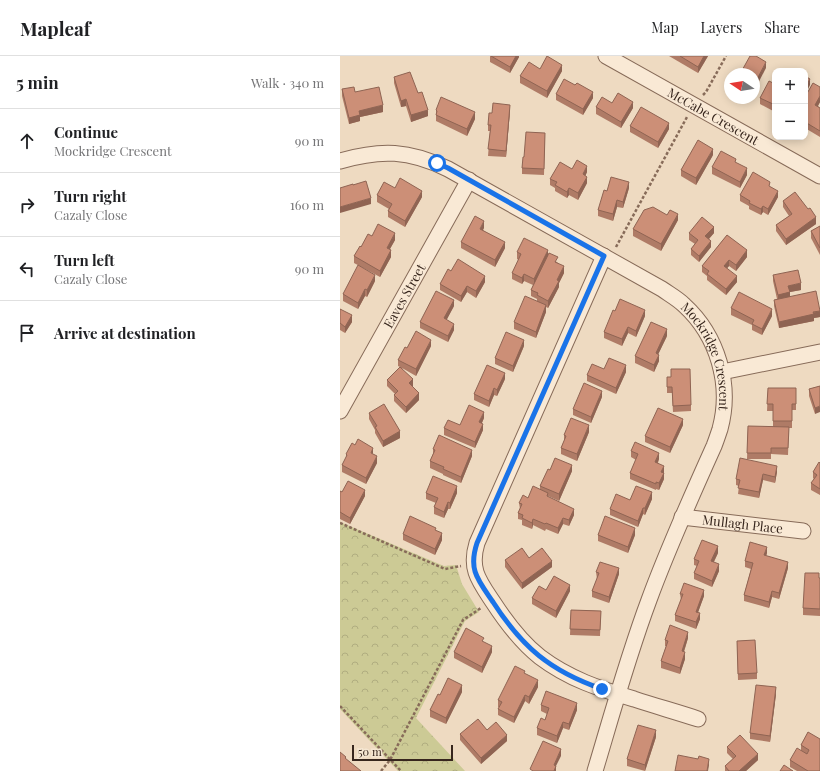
<!DOCTYPE html>
<meta charset="utf-8">
<style>
:root{--surface:#fff;--page:#f2f2f2;--text:#202124;--muted:#757577;--line:#e0e0e0}
body{margin:0;font-family:"Playfair Display",serif;background:var(--page);color:var(--text)}
.controls{position:absolute;right:12px;top:12px;display:grid;overflow:hidden;border-radius:8px;box-shadow:0 2px 10px #0003}
.controls button{width:36px;height:36px;display:grid;place-items:center;padding:0;border:0;border-bottom:1px solid var(--line);background:var(--surface);color:var(--text);font:20px sans-serif}
.compass{position:absolute;left:384px;top:12px;width:36px;height:36px;border-radius:50%;background:var(--surface);box-shadow:0 2px 10px #0003;rotate:282deg}
.scale{position:absolute;left:12px;bottom:10px;width:101px;box-sizing:border-box;padding-left:4px;border:2px solid #37261d;border-top:0;font-size:11px;line-height:14px;white-space:nowrap;color:#37261d;-webkit-text-stroke:3px #f5e6d1;paint-order:stroke}
.stop{position:absolute;width:12px;height:12px;margin:-9px;border:3px solid #1a73e8;border-radius:50%;background:#fff}
.stop.end{background:#1a73e8;border-color:#fff;box-shadow:0 1px 4px #0008}
.list{margin:0;padding:0;list-style:none}
h2{display:flex;justify-content:space-between;align-items:center;height:52px;margin:0;padding:0 16px;font-size:17px}
h2 small{font-size:13px;font-weight:400;color:var(--muted)}
.list li{display:grid;grid-template-columns:26px 1fr auto;gap:12px;align-items:center;box-sizing:border-box;height:64px;padding:0 16px;border-top:1px solid var(--line)}
.list b{display:block;font-size:15px;white-space:nowrap}
.list p{margin:0;font-size:13px;white-space:nowrap;color:var(--muted)}
.list em{font-size:13px;font-style:normal;color:var(--muted)}
.icon{flex:none;width:22px;height:22px;fill:none;stroke:currentColor;stroke-width:2;stroke-linecap:round;stroke-linejoin:round}
.map{position:relative;flex:none;width:480px;height:715px;overflow:hidden}
header{display:flex;align-items:center;gap:24px;box-sizing:border-box;height:56px;padding:0 20px;background:var(--surface);border-bottom:1px solid var(--line)}
header strong{font-size:19px}
nav{display:flex;gap:22px;margin-inline-start:auto;font-size:14px}
main{display:flex}
aside{flex:1;background:var(--surface)}
.map>svg:first-child{display:block}
.park{fill:url(#park-crowns)}
.lines{fill:none;stroke-linecap:round;stroke-linejoin:round}
.minor-casing{stroke:#876b59;stroke-width:17}
.path{stroke:#876b59;stroke-width:2.5;stroke-dasharray:3 2;stroke-linecap:butt}
.minor{stroke:#f9e9d5;stroke-width:15}
.wall{fill:#af7b66}
.shaded-wall{fill:#8f6453}
.building{fill:#cc8f77;stroke:#8f6453}
.route{stroke:#1a73e8;stroke-width:5}
.labels{text-anchor:middle;stroke-width:3;stroke-linejoin:round;paint-order:stroke}
.street-label{font-size:13px;fill:#37261d;stroke:#f5e6d1}
</style>
<header>
<strong>Mapleaf</strong>
<nav><a>Map</a><a>Layers</a><a>Share</a></nav>
</header>
<main>
<aside>
<h2>5 min<small>Walk · 340 m</small></h2>
<ul class="list">
<li><svg class="icon" aria-label="ahead" viewBox="0 0 24 24"><path d="M12 20V5M6 11l6-6 6 6"/></svg><div><b>Continue</b><p>Mockridge Crescent</p></div><em>90 m</em></li>
<li><svg class="icon" aria-label="right" viewBox="0 0 24 24"><path d="M7 20v-9h11M14 6l5 5-5 5"/></svg><div><b>Turn right</b><p>Cazaly Close</p></div><em>160 m</em></li>
<li><svg class="icon" aria-label="left" viewBox="0 0 24 24"><path d="M17 20v-9H6M10 6l-5 5 5 5"/></svg><div><b>Turn left</b><p>Cazaly Close</p></div><em>90 m</em></li>
<li><svg class="icon" aria-label="arrive" viewBox="0 0 24 24"><path d="M6 21V4h12l-3 4 3 4H6"/></svg><div><b>Arrive at destination</b></div></li>
</ul>
</aside>
<div class="map">
<svg width="480" height="715" viewBox="0 0 480 715">
<defs>
<pattern id="park-crowns" width="20" height="18" patternUnits="userSpaceOnUse"><rect width="20" height="18" fill="#ccca95"/><path d="M2 6a3 3 0 1 1 6 0M12 15a3 3 0 1 1 6 0" fill="none" stroke="#b0ad80"/></pattern>
</defs>
<rect width="100%" height="100%" fill="#eedac1"/>
<polygon class="park" points="0,466 104,510 116,509 122,528 139,556 125,565 76,662 125,715 58,715 0,653"/>
<g class="lines">
<g class="minor-casing">
<g id="minor">
<path id="s1" d="M266 0 480 120"/>
<path id="s2" d="M0 105C41 93 69 94 108 113L322 233C329 238 338 243 344 249 378 280 392 329 380 373 378 379 376 385 374 390 351 441 328 492 309 544 288 600 272 658 255 715"/>
<path d="M264 200 137 487C129 513 139 525 153 546 166 566 181 586 200 601 229 623 260 633 294 643 315 650 337 656 358 663"/>
<polyline points="382,316 480,296"/>
<path id="s3" d="M0 355 129 124"/>
<path id="s4" d="M342 461 463 475"/>
</g>
</g>
<g class="path">
<polyline points="363,39 366,36 386,0"/>
<polyline points="276,191 347,61"/>
<polyline points="0,467 105,513 121,510"/>
<polyline points="0,650 61,715"/>
<polyline points="41,715 50,704 123,564 141,552"/>
</g>
<use href="#minor" class="minor"/>
</g>
<g class="wall">
<polygon points="150,0 179,0 179,1 170,17 150,6"/>
<polygon points="329,0 368,0 358,17"/>
<polygon points="200,13 222,15 207,42 180,27 180,20"/>
<polygon points="54,21 78,37 88,60 71,66 66,50 61,51 54,27"/>
<polygon points="435,28 435,56 420,48 420,42"/>
<polygon points="480,31 480,46 478,50 480,52 480,81 465,72 465,41"/>
<polygon points="2,33 15,36 43,56 20,61 20,65 9,68 2,40"/>
<polygon points="216,38 253,42 243,59 216,44"/>
<polygon points="272,47 293,52 281,72 256,58 256,51"/>
<polygon points="96,54 135,63 127,80 96,65"/>
<polygon points="170,55 166,101 148,100 150,75 148,75 148,69 152,57"/>
<polygon points="290,70 329,73 318,92 290,76"/>
<polygon points="205,77 204,119 182,118 182,112 184,101"/>
<polygon points="373,99 356,129 341,120 341,114"/>
<polygon points="372,111 407,119 400,132 372,118"/>
<polygon points="232,113 247,116 245,120 247,127 238,144 229,139 227,142 215,135 215,132 210,129 210,123"/>
<polygon points="430,131 438,141 428,159 423,156 421,159 409,153 409,150 400,145 400,139"/>
<polygon points="289,132 283,152 277,151 273,165 258,160 258,154 267,135"/>
<polygon points="37,139 82,141 65,171 48,161 48,155 49,153 37,146"/>
<polygon points="443,145 476,168 446,189 436,175 436,169 449,160 443,151"/>
<polygon points="327,159 338,164 321,195 293,180 293,173"/>
<polygon points="480,170 480,199 471,182 471,175"/>
<polygon points="144,172 143,174 165,192 155,211 121,192 121,186"/>
<polygon points="349,177 374,177 369,183 371,191 359,206 351,199 351,193 355,188 349,184"/>
<polygon points="387,179 407,201 396,215 389,210 387,212 397,226 386,239 367,224 367,220 362,216 362,210"/>
<polygon points="32,180 55,184 50,193 51,201 40,221 14,207 14,200 21,191"/>
<polygon points="177,196 208,199 218,207 224,217 219,227 219,231 208,252 206,251 206,256 196,282 174,273 174,266 197,245 197,243 191,240 191,234 193,229 184,225 182,228 172,223 172,217 179,204 177,203"/>
<polygon points="111,215 145,226 136,242 127,236 121,246 100,234 100,228"/>
<polygon points="433,219 461,234 450,236 450,241 480,254 480,261 474,262 474,265 439,272 434,250 434,244 437,243 433,225"/>
<polygon points="35,225 27,241 25,240 18,253 3,245 3,238"/>
<polygon points="114,250 106,264 114,274 108,286 80,272 80,266"/>
<polygon points="391,252 432,260 422,279 412,274 412,269 391,259"/>
<polygon points="0,253 12,266 5,277 0,274"/>
<polygon points="275,255 305,260 296,281 288,277 282,290 264,282 264,276"/>
<polygon points="327,280 318,298 319,305 314,316 295,307 295,300"/>
<polygon points="91,290 76,320 62,312 73,330 72,331 79,344 66,357 54,345 54,339 55,338 47,330 47,324 60,311 58,310 58,304 67,292"/>
<polygon points="184,290 173,316 155,308 155,302"/>
<polygon points="264,313 286,316 276,338 247,325 247,319"/>
<polygon points="327,321 351,349 351,355 333,356 332,337 327,337"/>
<polygon points="165,323 157,340 154,339 149,351 134,344 134,338"/>
<polygon points="480,330 475,358 469,340 469,333"/>
<polygon points="428,332 456,332 456,354 452,354 452,372 449,372 448,399 431,398 431,403 407,403 408,370 433,371 433,355 427,355"/>
<polygon points="262,341 251,367 233,359 233,353"/>
<polygon points="29,357 60,382 43,391 35,377 35,374 29,363"/>
<polygon points="144,362 142,367 143,374 135,392 104,379 104,372 120,369"/>
<polygon points="343,369 330,397 305,386 305,380"/>
<polygon points="249,376 237,405 221,398 221,392 224,385 224,379"/>
<polygon points="93,393 132,400 121,427 103,419 103,418 90,412 90,405 93,398"/>
<polygon points="291,395 319,403 318,407 324,416 324,423 319,434 316,433 316,434 290,423 290,417 296,404 291,401"/>
<polygon points="6,398 33,398 37,407 26,428 2,416 2,409 6,402"/>
<polygon points="480,407 480,439 471,434 471,427 474,423 473,422 473,416"/>
<polygon points="210,414 232,415 219,445 208,440 208,441 234,459 229,470 223,468 218,478 206,473 205,475 193,469 192,473 182,469 182,464 178,463 178,457 180,453 179,447 188,442 200,433 200,430"/>
<polygon points="437,416 435,427 423,424 419,442 398,438 399,430 396,429 396,423"/>
<polygon points="0,435 2,436 25,440 10,468 0,463"/>
<polygon points="86,437 117,437 110,453 108,453 104,462 94,458 94,451 96,447 86,443"/>
<polygon points="312,443 305,459 303,458 298,471 270,459 270,453 290,444"/>
<polygon points="63,478 102,484 95,499 63,484"/>
<polygon points="258,479 295,479 288,497 258,485"/>
<polygon points="378,497 374,506 379,515 372,531 354,523 354,517 357,510 354,509 354,503"/>
<polygon points="427,497 426,500 448,512 439,543 432,541 429,552 404,545 404,539 411,513 405,511 405,505"/>
<polygon points="189,502 212,511 182,533 165,511 165,504"/>
<polygon points="256,516 279,518 269,547 252,541 252,535 257,523"/>
<polygon points="479,522 480,522 480,560 463,559 463,552"/>
<polygon points="206,534 230,535 216,562 192,548 192,542"/>
<polygon points="340,538 364,540 358,556 360,563 356,573 335,565 335,559 341,544"/>
<polygon points="231,554 261,555 260,580 230,579"/>
<polygon points="348,582 344,596 345,603 340,618 321,612 321,605 326,590 325,590 325,584"/>
<polygon points="397,585 417,617 417,623 398,624"/>
<polygon points="114,596 152,596 142,617 114,602"/>
<polygon points="185,618 198,631 189,648 185,645 174,667 158,659 158,653 159,651 158,651 158,644"/>
<polygon points="122,636 106,668 90,661 90,654 100,639"/>
<polygon points="436,638 430,686 410,683 410,677"/>
<polygon points="201,649 237,654 229,674 223,672 217,687 197,679 197,672 205,664 207,658 201,655"/>
<polygon points="147,674 167,685 141,708 120,684 120,678"/>
<polygon points="468,676 480,715 457,715 450,711 450,704 461,694 461,689"/>
<polygon points="316,681 305,715 287,710 287,703"/>
<polygon points="387,691 418,704 406,715 385,715 385,710 393,703 387,697"/>
</g>
<g class="shaded-wall">
<polygon points="176,0 179,0 179,1 170,17 170,11"/>
<polygon points="364,0 368,0 358,17 358,11"/>
<polygon points="426,6 426,12 414,35 414,29"/>
<polygon points="222,9 222,15 207,42 207,35"/>
<polygon points="470,23 470,29 465,39 465,32"/>
<polygon points="253,36 253,42 243,59 243,53"/>
<polygon points="480,40 480,46 475,55 475,49"/>
<polygon points="66,43 66,50 61,51 61,45"/>
<polygon points="293,46 293,52 281,72 281,66"/>
<polygon points="43,49 43,56 20,61 20,65 9,68 9,62 19,55"/>
<polygon points="170,49 170,55 166,101 166,95"/>
<polygon points="88,54 88,60 71,66 71,59"/>
<polygon points="135,56 135,63 127,80 127,73"/>
<polygon points="329,67 329,73 318,92 318,86"/>
<polygon points="373,93 373,99 356,129 356,122"/>
<polygon points="247,110 247,116 243,125 243,118"/>
<polygon points="407,112 407,119 400,132 400,126"/>
<polygon points="247,121 247,127 238,144 238,137"/>
<polygon points="289,126 289,132 283,152 283,146"/>
<polygon points="229,132 229,139 227,142 227,136"/>
<polygon points="82,135 82,141 65,171 65,165"/>
<polygon points="438,135 438,141 428,159 428,153"/>
<polygon points="31,142 31,148 0,157 0,151"/>
<polygon points="277,144 277,151 273,165 273,158"/>
<polygon points="423,150 423,156 421,159 421,153"/>
<polygon points="338,158 338,164 321,195 321,188"/>
<polygon points="476,161 476,168 446,189 446,183"/>
<polygon points="144,165 144,172 140,179 140,173"/>
<polygon points="374,171 374,177 365,187 365,180"/>
<polygon points="55,177 55,184 47,198 47,192"/>
<polygon points="371,185 371,191 359,206 359,200"/>
<polygon points="165,186 165,192 155,211 155,204"/>
<polygon points="51,194 51,201 40,221 40,215"/>
<polygon points="208,194 208,201 194,230 194,223"/>
<polygon points="407,194 407,201 396,215 396,209"/>
<polygon points="389,204 389,210 384,216 384,210"/>
<polygon points="224,210 224,217 219,227 219,231 208,252 208,245 217,224"/>
<polygon points="184,218 184,225 182,228 182,222"/>
<polygon points="35,219 35,225 27,241 27,234"/>
<polygon points="145,220 145,226 136,242 136,235"/>
<polygon points="397,220 397,226 386,239 386,233"/>
<polygon points="461,227 461,234 450,236 450,242 438,245 438,239 448,230"/>
<polygon points="127,230 127,236 121,246 121,240"/>
<polygon points="25,233 25,240 18,253 18,247"/>
<polygon points="114,244 114,250 104,269 104,262"/>
<polygon points="206,249 206,256 196,282 196,276"/>
<polygon points="432,253 432,260 422,279 422,273"/>
<polygon points="305,254 305,260 296,281 296,275"/>
<polygon points="480,255 480,261 474,262 474,265 439,272 439,266"/>
<polygon points="12,259 12,266 5,277 5,271"/>
<polygon points="114,268 114,274 108,286 108,280"/>
<polygon points="288,271 288,277 282,290 282,283"/>
<polygon points="327,273 327,280 316,303 316,297"/>
<polygon points="91,284 91,290 76,320 76,313"/>
<polygon points="184,284 184,290 173,316 173,310"/>
<polygon points="319,299 319,305 314,316 314,309"/>
<polygon points="286,309 286,316 276,338 276,332"/>
<polygon points="165,317 165,323 157,340 157,334"/>
<polygon points="73,323 73,330 69,334 69,327"/>
<polygon points="154,332 154,339 149,351 149,345"/>
<polygon points="262,335 262,341 251,367 251,361"/>
<polygon points="79,337 79,344 66,357 66,351"/>
<polygon points="480,350 480,356 475,358 475,352"/>
<polygon points="144,356 144,362 139,373 139,366"/>
<polygon points="343,363 343,369 330,397 330,391"/>
<polygon points="143,368 143,374 135,392 135,386"/>
<polygon points="249,369 249,376 237,405 237,398"/>
<polygon points="60,375 60,382 43,391 43,385"/>
<polygon points="33,392 33,398 31,397"/>
<polygon points="132,394 132,400 121,427 121,421"/>
<polygon points="319,397 319,403 315,412 315,406"/>
<polygon points="37,400 37,407 26,428 26,422"/>
<polygon points="232,409 232,415 219,445 219,438"/>
<polygon points="324,410 324,423 319,434 319,427 321,416"/>
<polygon points="437,410 437,416 435,427 435,421"/>
<polygon points="423,418 423,424 419,442 419,436"/>
<polygon points="117,430 117,437 110,453 110,447"/>
<polygon points="25,434 25,440 10,468 10,462"/>
<polygon points="312,436 312,443 305,459 305,452"/>
<polygon points="108,446 108,453 104,462 104,456"/>
<polygon points="303,452 303,458 298,471 298,465"/>
<polygon points="234,453 234,459 229,470 229,464"/>
<polygon points="223,462 223,468 218,478 218,472"/>
<polygon points="193,463 193,469 192,473 192,467"/>
<polygon points="295,472 295,479 288,497 288,491"/>
<polygon points="102,477 102,484 95,499 95,493"/>
<polygon points="378,490 378,497 371,511 371,505"/>
<polygon points="427,491 427,497 424,506 424,499"/>
<polygon points="212,505 212,511 182,533 182,527"/>
<polygon points="448,506 448,512 439,543 439,537"/>
<polygon points="379,508 379,515 372,531 372,525"/>
<polygon points="279,512 279,518 269,547 269,541"/>
<polygon points="230,529 230,535 216,562 216,555"/>
<polygon points="364,534 364,540 356,562 356,556"/>
<polygon points="432,535 432,541 429,552 429,546"/>
<polygon points="360,557 360,563 356,573 356,566"/>
<polygon points="348,576 348,582 342,601 342,595"/>
<polygon points="152,590 152,596 142,617 142,611"/>
<polygon points="345,596 345,603 340,618 340,612"/>
<polygon points="198,624 198,631 189,648 189,641"/>
<polygon points="122,629 122,636 106,668 106,662"/>
<polygon points="436,631 436,638 430,686 430,680"/>
<polygon points="185,639 185,645 174,667 174,661"/>
<polygon points="237,647 237,654 229,674 229,668"/>
<polygon points="223,666 223,672 217,687 217,680"/>
<polygon points="316,674 316,681 305,715 305,709"/>
<polygon points="167,679 167,685 141,708 141,702"/>
<polygon points="221,693 221,700 216,710 216,715 214,715 214,709"/>
<polygon points="418,698 418,704 406,715 399,715"/>
<polygon points="369,703 369,709 368,715 367,715"/>
</g>
<g class="building">
<polygon points="151,0 176,0 170,11"/>
<polygon points="207,0 222,9 207,35 180,20 189,6 200,13"/>
<polygon points="340,0 364,0 358,11"/>
<polygon points="410,0 416,0 426,6 414,29 414,18 400,18"/>
<polygon points="70,16 78,37 82,36 88,54 71,59 66,43 61,45 54,21"/>
<polygon points="465,20 470,23 465,32"/>
<polygon points="224,23 235,29 237,27 253,36 243,53 216,38"/>
<polygon points="429,25 435,28 435,49 420,42"/>
<polygon points="473,27 480,31 480,40 475,49 480,52 480,75 465,66 465,41"/>
<polygon points="14,31 15,36 39,31 43,49 19,55 20,59 9,62 2,33"/>
<polygon points="278,37 293,46 281,66 256,51 262,41 272,47"/>
<polygon points="101,41 135,56 127,73 96,59 97,55 96,54"/>
<polygon points="153,47 170,49 166,95 148,93 151,69 148,69 149,57 152,57"/>
<polygon points="301,51 329,67 318,86 290,70"/>
<polygon points="186,76 205,77 204,113 182,112 183,101 184,101"/>
<polygon points="358,84 373,93 356,122 341,114"/>
<polygon points="381,95 396,103 395,106 407,112 400,126 372,111"/>
<polygon points="237,104 247,110 243,118 247,121 238,137 229,132 227,136 215,129 217,126 210,123 220,106 232,113"/>
<polygon points="413,116 430,126 429,130 438,135 428,153 423,150 421,153 409,147 410,145 400,139"/>
<polygon points="271,121 289,126 283,146 277,144 273,158 258,154 264,134 267,135"/>
<polygon points="60,122 82,135 65,165 48,155 52,148 37,139 44,126 55,132"/>
<polygon points="26,125 31,142 0,151 0,132 13,128 13,129"/>
<polygon points="455,136 468,153 470,152 476,161 446,183 436,169 452,158 443,145"/>
<polygon points="313,151 327,159 330,154 338,158 321,188 293,173 304,154"/>
<polygon points="135,160 144,165 140,173 165,186 155,204 121,186"/>
<polygon points="362,161 374,171 365,180 371,185 359,200 351,193 358,184 349,177"/>
<polygon points="38,168 55,177 47,192 51,194 40,215 14,200 20,190 21,191 28,178 32,180"/>
<polygon points="480,170 480,192 471,175"/>
<polygon points="387,179 407,194 396,209 389,204 384,210 397,220 386,233 367,218 369,215 362,210"/>
<polygon points="184,182 208,194 194,223 184,218 182,222 172,217 181,198 177,196"/>
<polygon points="209,197 218,201 215,206 224,210 217,224 219,225 208,245 197,239 198,237 191,234"/>
<polygon points="118,203 145,220 136,235 127,230 121,240 100,228 108,213 111,215"/>
<polygon points="18,209 35,219 27,234 25,233 18,247 3,238"/>
<polygon points="458,214 461,227 448,230 450,236 438,239 433,219"/>
<polygon points="96,235 114,244 104,262 114,268 108,280 80,266"/>
<polygon points="476,235 480,255 473,256 474,258 439,266 434,244"/>
<polygon points="399,236 432,253 422,273 412,268 414,264 391,252"/>
<polygon points="185,240 206,249 196,276 174,266"/>
<polygon points="280,243 305,254 296,275 288,271 282,283 264,276 273,254 275,255"/>
<polygon points="0,253 12,259 5,271 0,267"/>
<polygon points="311,266 327,273 316,297 319,299 314,309 295,300"/>
<polygon points="76,275 91,284 76,313 58,304 65,291 67,292"/>
<polygon points="166,276 184,284 173,310 155,302"/>
<polygon points="269,302 286,309 276,332 247,319 252,308 264,313"/>
<polygon points="147,309 165,317 157,334 154,332 149,345 134,338"/>
<polygon points="60,311 73,323 69,327 79,337 66,351 54,339 58,335 47,324"/>
<polygon points="331,313 350,313 351,349 333,350 332,331 327,331 327,321 331,321"/>
<polygon points="244,327 262,335 251,361 233,353"/>
<polygon points="480,330 480,350 475,352 469,333"/>
<polygon points="428,332 456,332 456,348 452,348 452,365 433,365 433,348 427,348"/>
<polygon points="44,348 60,375 43,385 35,371 37,370 29,357"/>
<polygon points="129,349 144,356 139,366 143,368 135,386 104,372 108,364 120,369"/>
<polygon points="318,352 343,363 330,391 305,380"/>
<polygon points="231,362 249,369 237,398 221,392 226,380 224,379"/>
<polygon points="408,370 449,371 448,392 431,392 431,397 407,397"/>
<polygon points="99,379 132,394 121,421 103,413 104,411 90,405 95,394 93,393"/>
<polygon points="18,383 33,392 31,397 37,400 26,422 2,409 7,399 6,398 12,387 15,389"/>
<polygon points="295,386 319,397 315,406 324,410 321,416 324,417 319,427 316,426 316,428 290,417 298,398 291,395"/>
<polygon points="215,402 232,409 219,438 200,430 208,413 210,414"/>
<polygon points="400,402 437,410 435,421 423,418 419,436 398,432 400,424 396,423"/>
<polygon points="479,406 480,407 480,433 471,427 477,419 473,416"/>
<polygon points="93,420 117,430 110,447 108,446 104,456 94,451 98,442 86,437"/>
<polygon points="8,425 25,434 10,462 0,456 0,435 2,436"/>
<polygon points="193,430 208,437 207,440 234,453 229,464 223,462 218,472 206,467 205,468 193,463 192,467 182,462 183,459 178,457 182,448 179,447 183,439 188,442"/>
<polygon points="296,430 312,436 305,452 303,452 298,465 270,453 276,438 290,444"/>
<polygon points="70,460 96,472 95,474 102,477 95,493 63,478"/>
<polygon points="265,460 295,472 288,491 258,479"/>
<polygon points="362,484 378,490 371,505 379,508 372,525 354,517 359,505 354,503"/>
<polygon points="410,486 427,491 424,499 448,506 439,537 432,535 429,546 404,539 413,507 405,505"/>
<polygon points="182,492 189,502 202,492 212,505 182,527 165,504"/>
<polygon points="260,506 279,512 269,541 252,535 259,517 256,516"/>
<polygon points="465,517 479,517 479,522 480,522 480,553 463,552"/>
<polygon points="214,520 230,529 216,555 192,542 199,530 206,534"/>
<polygon points="344,527 364,534 356,556 360,557 356,566 335,559 343,538 340,538"/>
<polygon points="231,554 261,555 260,574 230,573"/>
<polygon points="330,569 348,576 342,595 345,596 340,612 321,605 328,585 325,584"/>
<polygon points="126,572 144,582 142,585 152,590 142,611 114,596"/>
<polygon points="415,584 417,617 398,618 397,585"/>
<polygon points="175,610 185,615 184,617 198,624 189,641 185,639 174,661 158,653 162,646 158,644"/>
<polygon points="108,622 122,629 106,662 90,654 98,638 100,639"/>
<polygon points="416,629 436,631 430,680 410,677"/>
<polygon points="206,635 237,647 229,668 223,666 217,680 197,672 201,662 205,664 209,652 201,649"/>
<polygon points="138,663 147,674 156,666 167,679 141,702 120,678"/>
<polygon points="298,669 316,674 305,709 287,703"/>
<polygon points="468,676 480,683 480,715 468,715 450,704 457,692 467,698 469,694 461,689"/>
<polygon points="400,679 418,698 399,715 389,715 385,710 396,700 387,691"/>
<polygon points="203,685 221,693 214,709 216,710 214,715 193,715 190,713"/>
<polygon points="0,696 6,701 5,702 21,715 0,715"/>
<polygon points="338,699 358,703 359,700 369,703 367,715 335,715"/>
<polygon points="444,709 453,715 440,715"/>
</g>
<g class="lines">
<path class="route" d="M97 107 108 112 264 200 137 487C128 514 138 524 153 546 182 591 210 615 262 633"/>
</g>
<g class="labels">
<g class="street-label">
<text dy="5" stroke="none"><textPath href="#s1" startOffset="123">McCabe Crescent</textPath></text>
<text dy="5" stroke="none"><textPath href="#s3" startOffset="132">Eaves Street</textPath></text>
<text dy="5" stroke="none"><textPath href="#s2" startOffset="442">Mockridge Crescent</textPath></text>
<text dy="5" stroke="none"><textPath href="#s4" startOffset="61">Mullagh Place</textPath></text>
</g>
</g>
</svg>
<div class="controls">
<button>+</button>
<button>−</button>
</div>
<svg class="compass" viewBox="-18 -18 36 36"><path d="M0-13l5 13h-10z" fill="#e53935"/><path d="M0 13l5-13h-10z" fill="#757577"/></svg>
<div class="scale">50 m</div>
<div class="stop" style="left:97px;top:107px"></div>
<div class="stop end" style="left:262px;top:633px"></div>
</div>
</main>
